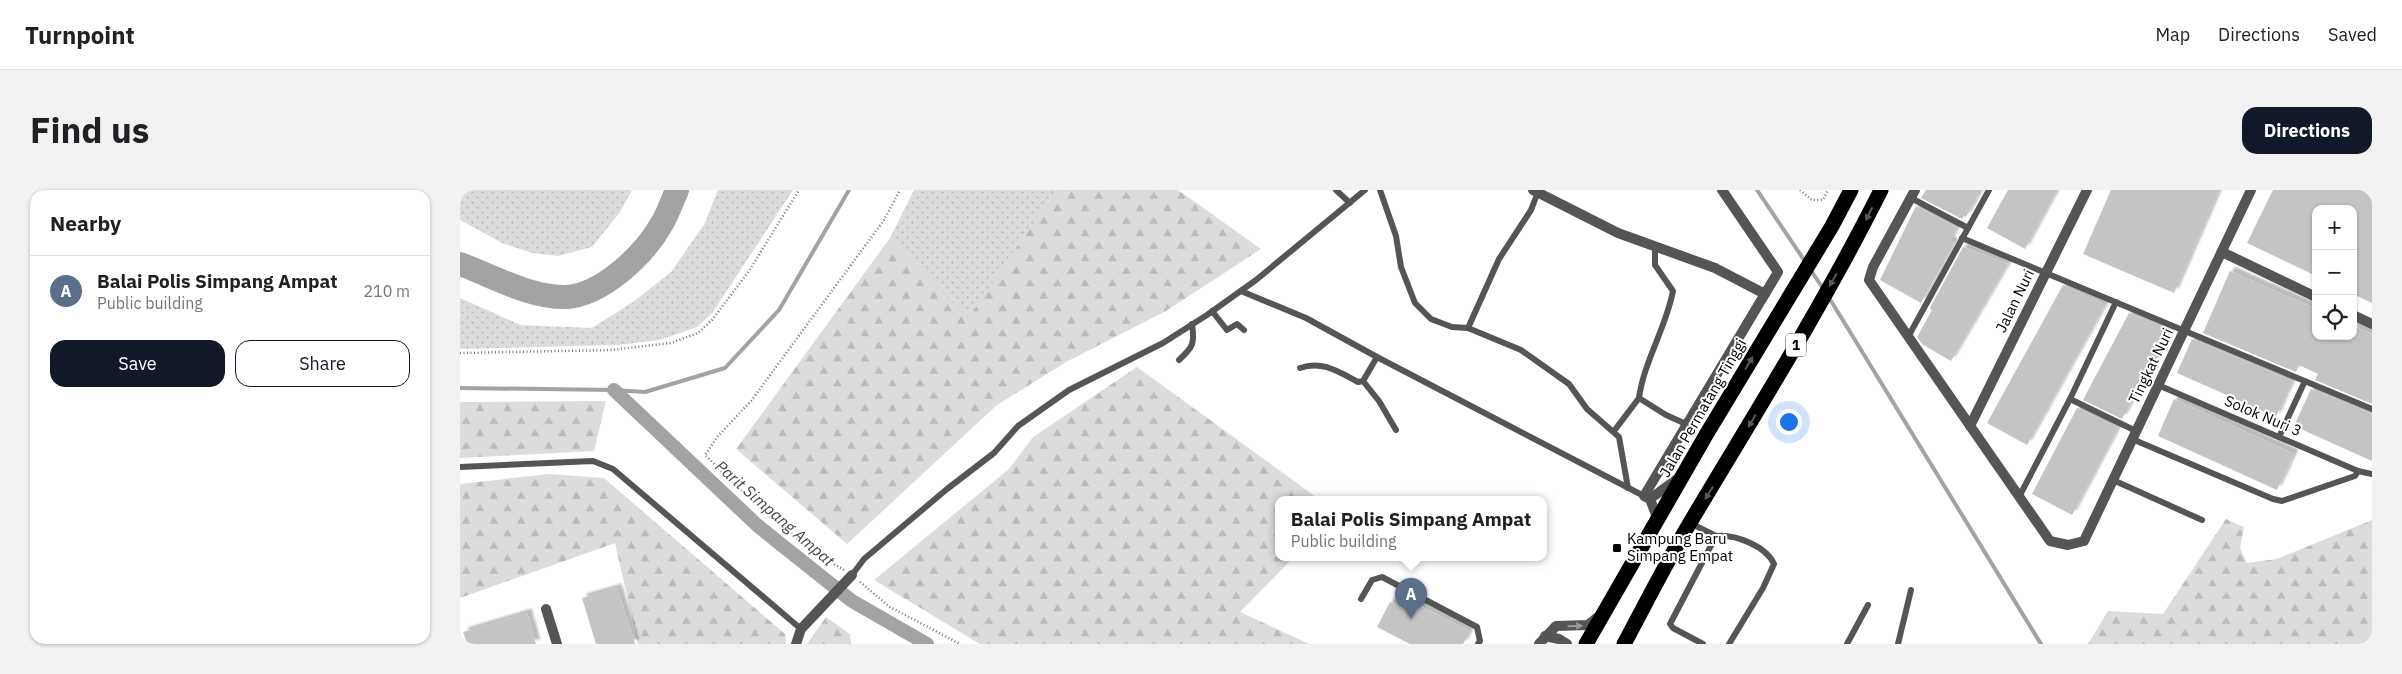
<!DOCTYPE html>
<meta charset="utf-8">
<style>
:root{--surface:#fff;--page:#f2f2f2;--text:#202124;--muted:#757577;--line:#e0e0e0;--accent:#111827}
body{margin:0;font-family:"IBM Plex Sans",sans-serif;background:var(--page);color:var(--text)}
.controls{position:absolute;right:15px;top:15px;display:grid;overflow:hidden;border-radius:10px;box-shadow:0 1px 4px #0004}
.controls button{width:45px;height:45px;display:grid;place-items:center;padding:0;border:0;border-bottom:1px solid var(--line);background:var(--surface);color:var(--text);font:25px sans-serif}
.you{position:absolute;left:1328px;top:231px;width:18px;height:18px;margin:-12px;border:4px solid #fff;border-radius:50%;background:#1a73e8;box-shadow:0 0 0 8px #1a73e833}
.badge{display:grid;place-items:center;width:32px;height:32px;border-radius:50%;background:var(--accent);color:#fff;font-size:16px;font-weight:700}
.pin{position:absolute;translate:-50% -41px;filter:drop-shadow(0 1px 2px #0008)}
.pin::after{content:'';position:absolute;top:26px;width:18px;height:15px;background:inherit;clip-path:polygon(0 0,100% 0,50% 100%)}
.popup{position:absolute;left:815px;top:306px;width:272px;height:65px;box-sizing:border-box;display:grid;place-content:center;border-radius:10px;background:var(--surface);filter:drop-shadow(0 1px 4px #0005);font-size:16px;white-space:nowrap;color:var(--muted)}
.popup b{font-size:19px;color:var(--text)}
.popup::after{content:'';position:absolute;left:50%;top:100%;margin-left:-10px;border:10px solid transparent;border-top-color:var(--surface)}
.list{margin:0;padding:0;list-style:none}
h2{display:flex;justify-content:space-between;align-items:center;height:65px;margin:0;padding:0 20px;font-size:21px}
h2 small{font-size:16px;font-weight:400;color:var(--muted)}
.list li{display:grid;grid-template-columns:32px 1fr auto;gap:15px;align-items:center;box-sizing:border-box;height:70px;padding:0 20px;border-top:1px solid var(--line)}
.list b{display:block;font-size:19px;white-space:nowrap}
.list p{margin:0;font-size:16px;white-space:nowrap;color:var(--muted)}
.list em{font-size:16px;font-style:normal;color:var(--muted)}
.actions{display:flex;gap:10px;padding:15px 20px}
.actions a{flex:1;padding:11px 0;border:1px solid var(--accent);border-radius:15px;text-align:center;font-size:18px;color:var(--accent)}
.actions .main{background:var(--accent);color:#fff}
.icon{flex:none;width:28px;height:28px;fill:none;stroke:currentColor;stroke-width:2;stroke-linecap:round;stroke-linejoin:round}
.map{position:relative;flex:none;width:1912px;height:454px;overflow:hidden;border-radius:15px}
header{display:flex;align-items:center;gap:30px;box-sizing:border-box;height:70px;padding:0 25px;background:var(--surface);border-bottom:1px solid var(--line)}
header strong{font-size:24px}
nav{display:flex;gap:28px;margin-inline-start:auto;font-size:18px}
.intro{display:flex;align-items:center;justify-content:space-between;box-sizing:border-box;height:120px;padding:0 30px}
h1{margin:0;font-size:35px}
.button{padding:12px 22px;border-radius:15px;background:var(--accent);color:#fff;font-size:18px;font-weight:700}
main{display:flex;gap:30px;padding:0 30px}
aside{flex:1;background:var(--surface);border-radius:15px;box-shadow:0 1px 4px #0004}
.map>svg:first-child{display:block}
.grass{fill:url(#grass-dots)}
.forest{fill:url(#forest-firs)}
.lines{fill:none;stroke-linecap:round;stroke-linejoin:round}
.stream{stroke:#a3a3a3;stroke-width:4}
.canal{stroke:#a3a3a3;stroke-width:14}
.river{stroke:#a3a3a3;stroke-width:24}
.building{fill:#c4c4c4;filter:url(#shadow)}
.path{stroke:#777;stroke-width:2.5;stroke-dasharray:1 2.5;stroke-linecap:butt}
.lane{stroke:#555;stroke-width:6}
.street{stroke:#555;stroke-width:10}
.highway{stroke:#000;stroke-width:15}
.oneway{fill:#595959}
.oneway2{fill:#999}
.poi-dot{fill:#000;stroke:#fff;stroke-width:2}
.labels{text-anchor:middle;stroke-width:4;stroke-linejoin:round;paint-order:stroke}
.shield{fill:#fff;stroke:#4c4c4c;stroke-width:1}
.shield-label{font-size:14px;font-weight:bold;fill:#000}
.street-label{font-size:15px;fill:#000;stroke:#fff}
.poi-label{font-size:15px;fill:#000;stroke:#fff;text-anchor:start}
.water-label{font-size:16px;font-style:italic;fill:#444;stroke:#fff}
</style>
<header>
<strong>Turnpoint</strong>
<nav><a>Map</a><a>Directions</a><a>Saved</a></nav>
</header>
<div class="intro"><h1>Find us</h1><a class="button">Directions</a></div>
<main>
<aside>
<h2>Nearby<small></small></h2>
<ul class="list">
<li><span class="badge" style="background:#5c6f8a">A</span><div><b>Balai Polis Simpang Ampat</b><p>Public building</p></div><em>210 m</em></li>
</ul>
<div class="actions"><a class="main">Save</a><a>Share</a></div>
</aside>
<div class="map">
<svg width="1912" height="454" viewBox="0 0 1912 454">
<defs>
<pattern id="grass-dots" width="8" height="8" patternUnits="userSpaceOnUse" patternTransform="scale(1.25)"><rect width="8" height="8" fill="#dcdcdc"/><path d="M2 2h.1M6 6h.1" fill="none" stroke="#bbb" stroke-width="1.8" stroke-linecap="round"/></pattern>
<pattern id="forest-firs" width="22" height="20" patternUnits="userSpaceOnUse" patternTransform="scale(1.25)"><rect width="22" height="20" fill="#dcdcdc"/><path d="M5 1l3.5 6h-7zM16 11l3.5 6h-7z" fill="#bbb"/></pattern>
<filter id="shadow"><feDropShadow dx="4.5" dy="-4.5" stdDeviation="1" flood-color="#0004"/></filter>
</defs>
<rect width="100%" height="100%" fill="#fff"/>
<g class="grass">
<polygon points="0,0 172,0 160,22 132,57 98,66 73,63 44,54 0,30"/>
<polygon points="258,0 333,0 253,122 237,137 200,150 158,155 0,159 0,108 61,135 132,138 173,112 211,82 245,33"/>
<polygon points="454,0 596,0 508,129 430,48"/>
</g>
<g class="forest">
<polygon points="596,0 718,0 801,59 706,121 606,172 537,215 387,354 276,259 430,48 508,128"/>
<polygon points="677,177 856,307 870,310 818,310 818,368 833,368 780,422 849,454 520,454 414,390 549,279 573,247"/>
<polygon points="146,211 134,261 0,268 0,212"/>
<polygon points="89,284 144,288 325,444 326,454 178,454 155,353 0,408 0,294"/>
<polygon points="1766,329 1784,337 1780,358 1787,373 1817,369 1912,330 1912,454 1628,454 1648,421 1703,424"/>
<polygon points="366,427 390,444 391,454 347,454"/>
</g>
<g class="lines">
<g class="stream">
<polyline points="1297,0 1346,73"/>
<polyline points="1350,79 1364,100"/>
<polyline points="1368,106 1581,454"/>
<polyline points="0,198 154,200 185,202 265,178 319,120 389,0"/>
</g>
<polyline class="canal" points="154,200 298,336 392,411 467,454"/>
<path class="river" d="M0 74C33 86 70 108 106 107 142 105 184 65 201 35 208 24 212 11 217 0"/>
</g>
<g class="building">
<polygon points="1466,0 1521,0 1506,27 1504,26 1502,29 1461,8"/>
<polygon points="1548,0 1597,0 1565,59 1527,38"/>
<polygon points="1651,0 1759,0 1714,103 1623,64"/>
<polygon points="1813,0 1912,0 1912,113 1893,104 1893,19 1856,19 1856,86 1787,53"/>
<polygon points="1456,16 1497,38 1490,51 1494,53 1461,113 1420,90"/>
<polygon points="1503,57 1548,74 1491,171 1462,154 1457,147 1472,120 1470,118"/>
<polygon points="1770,81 1856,119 1856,146 1893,146 1893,136 1912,144 1912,214 1855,190 1858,184 1839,175 1836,182 1743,143"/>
<polygon points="1603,95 1645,115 1567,255 1527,233"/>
<polygon points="1669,123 1711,141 1662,229 1623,210"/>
<polygon points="1732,149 1832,191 1816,227 1717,183"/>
<polygon points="1851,199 1912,224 1912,271 1834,236"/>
<polygon points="1714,209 1834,264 1817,300 1698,246"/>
<polygon points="1617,218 1658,238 1612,325 1572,304"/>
<polygon points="157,398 175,454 136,454 122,408"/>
<polygon points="930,412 951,423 956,414 1010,441 1003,454 950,454 917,437"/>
<polygon points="67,423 76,454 7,454 3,442"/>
</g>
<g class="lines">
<g class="path">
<polyline points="1340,0 1352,10 1363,10 1368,0"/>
<polyline points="0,163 151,160 211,153 238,143 252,130 289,81 339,0"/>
<path d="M384 380C331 349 288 308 245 265L258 246 291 211 424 30 440 0"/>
<polyline points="400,392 430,417 500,454"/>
</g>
<g class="lane">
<polyline points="876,0 890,13"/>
<polyline points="920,0 936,46 941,77 955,113 971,129 992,137 1008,138 1061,160 1109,194 1127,219 1159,247 1168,298"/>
<polyline points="1451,8 1508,38"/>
<polyline points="1502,48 1912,219"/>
<path d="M1195 56V75L1213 101C1206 138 1184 171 1179 208L1206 225 1226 234"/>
<polyline points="781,101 846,128 917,167 1184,306"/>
<polyline points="752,121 767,140 777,134 784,140"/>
<polyline points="1008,138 1039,69 1071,20 1078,2"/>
<polyline points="1448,147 1529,0"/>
<path d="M719 170C733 157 735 154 732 134"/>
<path d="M840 178C862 170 879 182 898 192L903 191 917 167"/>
<polyline points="903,191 919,211 936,240"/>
<polyline points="1698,195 1898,281 1912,284"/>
<polyline points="1610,209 1676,241"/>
<polyline points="1154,241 1179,208"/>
<polyline points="1819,247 1845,191"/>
<polyline points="1672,249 1813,309 1822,311 1895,286 1898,281"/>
<polyline points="0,277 133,271 153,279 341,439"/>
<polyline points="1653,290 1742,330"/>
<polyline points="1559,307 1610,209 1656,112"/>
<polyline points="1230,333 1256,346 1210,434 1213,438 1243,454"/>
<path d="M1256 346C1275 344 1306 356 1314 374L1303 398 1269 454"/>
<polyline points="392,385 404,369 487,299 534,263 558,236 609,200 703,153 747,125 796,90 905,0"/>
<polyline points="901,409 912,390 922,387 1017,437 1020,451 1018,454"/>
<polyline points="1387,454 1408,415"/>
<polyline points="1438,454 1451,400"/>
</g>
<g class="street">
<polyline points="1073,0 1158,43 1255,78 1305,104"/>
<polyline points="1455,0 1413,77 1409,90 1590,351 1608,355 1624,351 1791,0"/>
<polyline points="1762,62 1856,107"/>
<polyline points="1893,125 1912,134"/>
<polyline points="1510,236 1627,0"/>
<polyline points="1190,309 1217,289"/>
<polyline points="1198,330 1190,309 1184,306 1318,82 1262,0"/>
<polyline points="86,419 97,454"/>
<polyline points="1085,446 1099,449 1107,454"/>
<polyline points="336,454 341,439 392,385"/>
<polyline points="1079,454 1096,436 1128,435 1138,427"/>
</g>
<g class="highway">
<polyline points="1126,454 1246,245 1372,36 1391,0"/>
<path d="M1164 454C1186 413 1207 371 1231 331 1296 222 1364 114 1421 0"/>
</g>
</g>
<defs><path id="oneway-solid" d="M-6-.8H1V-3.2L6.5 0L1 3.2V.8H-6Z" transform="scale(1.25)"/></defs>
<g class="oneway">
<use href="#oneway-solid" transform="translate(1409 24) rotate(116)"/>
<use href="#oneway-solid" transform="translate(1373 90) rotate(120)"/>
<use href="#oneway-solid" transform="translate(1289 173) rotate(-59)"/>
<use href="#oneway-solid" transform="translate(1292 231) rotate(120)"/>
<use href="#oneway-solid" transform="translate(1249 303) rotate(122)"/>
</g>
<use class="oneway2" href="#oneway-solid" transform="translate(1115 436) rotate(-1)"/>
<rect class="poi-dot" x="1152" y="353" width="10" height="10" rx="2.5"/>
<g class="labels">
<rect class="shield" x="1326" y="143.5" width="20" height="23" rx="4"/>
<g class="shield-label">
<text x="1336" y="160">1</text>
</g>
<g class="street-label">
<text transform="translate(1555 111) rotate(-64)" y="5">Jalan Nuri</text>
<text transform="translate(1691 176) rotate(-64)" y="5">Tingkat Nuri</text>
<text transform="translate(1243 218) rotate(-60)" y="5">Jalan Permatang Tinggi</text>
<text transform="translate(1803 226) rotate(23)" y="5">Solok Nuri 3</text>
</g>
<g class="poi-label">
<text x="1167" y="354">Kampung Baru<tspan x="1167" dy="17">Simpang Empat</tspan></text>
</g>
<g class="water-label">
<text transform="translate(315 323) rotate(41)" y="6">Parit Simpang Ampat</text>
</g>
</g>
</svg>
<div class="controls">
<button>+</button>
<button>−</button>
<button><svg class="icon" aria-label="locate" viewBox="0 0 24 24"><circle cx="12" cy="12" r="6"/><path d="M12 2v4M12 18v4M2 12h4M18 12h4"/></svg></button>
</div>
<div class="you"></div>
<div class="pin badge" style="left:951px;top:429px;background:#5c6f8a">A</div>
<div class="popup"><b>Balai Polis Simpang Ampat</b>Public building</div>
</div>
</main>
